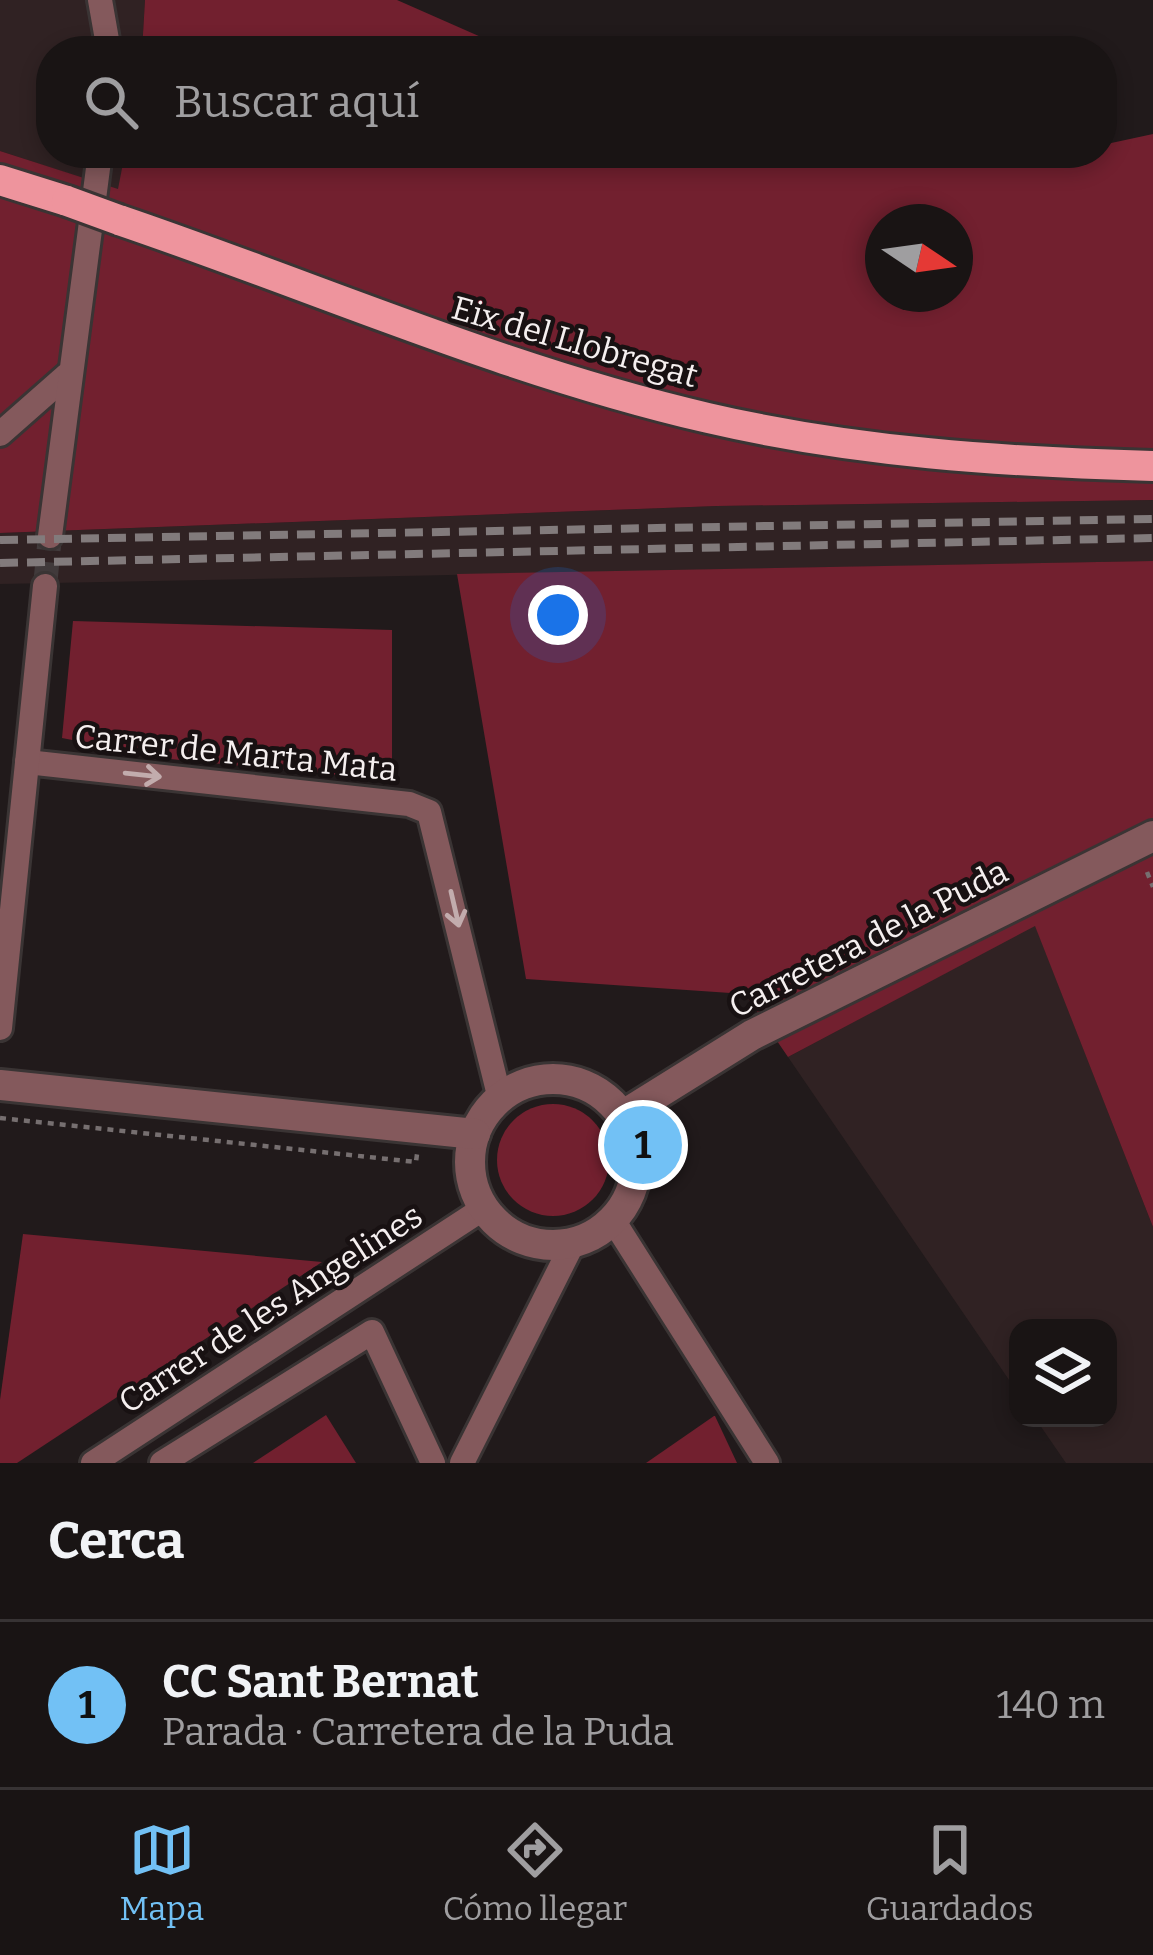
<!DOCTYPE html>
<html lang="es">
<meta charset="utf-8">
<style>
:root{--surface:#191414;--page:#221d1d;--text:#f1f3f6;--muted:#9f9ea0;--line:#373334;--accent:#72c1f5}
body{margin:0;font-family:Bitter,serif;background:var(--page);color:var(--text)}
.controls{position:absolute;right:36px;bottom:36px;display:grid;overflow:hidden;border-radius:24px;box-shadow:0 6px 18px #0003}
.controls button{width:108px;height:108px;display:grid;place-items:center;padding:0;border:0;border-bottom:3px solid var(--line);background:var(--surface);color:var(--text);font:60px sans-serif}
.compass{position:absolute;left:865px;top:204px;width:108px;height:108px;border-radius:50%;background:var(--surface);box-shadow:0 6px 18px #0003;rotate:103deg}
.you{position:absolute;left:558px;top:615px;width:42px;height:42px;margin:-30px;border:9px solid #fff;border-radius:50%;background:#1a73e8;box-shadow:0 0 0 18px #1a73e833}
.badge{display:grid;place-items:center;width:78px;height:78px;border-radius:50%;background:var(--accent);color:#111;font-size:39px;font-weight:700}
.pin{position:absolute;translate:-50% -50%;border:6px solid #fff;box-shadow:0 3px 12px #0006}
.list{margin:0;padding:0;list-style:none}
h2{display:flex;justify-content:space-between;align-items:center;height:156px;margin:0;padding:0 48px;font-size:51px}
h2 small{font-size:39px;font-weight:400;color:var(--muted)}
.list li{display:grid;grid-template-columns:78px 1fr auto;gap:36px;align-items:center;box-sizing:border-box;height:168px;padding:0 48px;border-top:3px solid var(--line)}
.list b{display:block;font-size:45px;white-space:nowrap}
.list p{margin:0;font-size:39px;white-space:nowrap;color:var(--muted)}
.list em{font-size:39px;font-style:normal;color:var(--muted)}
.icon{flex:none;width:66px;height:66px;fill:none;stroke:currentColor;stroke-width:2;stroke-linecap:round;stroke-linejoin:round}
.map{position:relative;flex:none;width:1153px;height:1463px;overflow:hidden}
.search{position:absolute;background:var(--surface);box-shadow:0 6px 18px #0003;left:36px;right:36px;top:36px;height:132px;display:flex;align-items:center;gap:30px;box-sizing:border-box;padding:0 42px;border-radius:48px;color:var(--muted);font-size:45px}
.sheet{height:324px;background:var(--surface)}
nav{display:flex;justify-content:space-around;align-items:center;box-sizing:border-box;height:168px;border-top:3px solid var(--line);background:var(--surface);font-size:33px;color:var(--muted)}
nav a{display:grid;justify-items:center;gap:6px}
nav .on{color:var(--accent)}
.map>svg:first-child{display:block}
.built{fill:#302223}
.green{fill:#72202f;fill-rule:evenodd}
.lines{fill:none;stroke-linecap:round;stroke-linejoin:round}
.minor-tunnel{stroke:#413a3b;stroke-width:24;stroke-dasharray:24 12;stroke-linecap:butt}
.minor-casing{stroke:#3a3434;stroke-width:30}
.tertiary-casing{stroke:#3a3434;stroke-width:36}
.primary-casing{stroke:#3a3434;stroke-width:36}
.path{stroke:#766f70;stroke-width:4.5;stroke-dasharray:6 6;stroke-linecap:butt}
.minor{stroke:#84595c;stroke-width:24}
.tertiary{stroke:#84595c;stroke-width:30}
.primary{stroke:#ee949d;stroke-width:30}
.rail{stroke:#827b7c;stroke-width:8;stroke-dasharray:18 9;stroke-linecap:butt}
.primary-bridge-casing{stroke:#3a3434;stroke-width:36;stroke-linecap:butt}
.primary-bridge{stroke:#ee949d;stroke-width:30}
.oneway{stroke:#c2acad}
.labels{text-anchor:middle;stroke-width:9;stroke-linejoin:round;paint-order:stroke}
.street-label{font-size:33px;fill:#f5efef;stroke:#181112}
</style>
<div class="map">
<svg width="1153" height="1463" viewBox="0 0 1153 1463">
<rect width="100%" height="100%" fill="#211a1b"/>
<g class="built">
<polygon points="0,0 145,0 142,51 51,51 51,153 125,153 119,190 0,151"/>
<polygon points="1153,500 1153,561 0,584 0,533 717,506"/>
<polygon points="1035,925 1153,1227 1153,1463 1066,1463 1035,1418 1108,1418 1108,1328 1018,1328 1018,1393 788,1057"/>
</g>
<g class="green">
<polygon points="145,0 397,0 481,37 532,51 142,51"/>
<path d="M1153 134V500L717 506 0 533V151L118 189 125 153H1102V145ZM883 222H955V294H883Z"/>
<polygon points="1153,561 1153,1227 1035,926 788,1057 745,994 526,979 457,574"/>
<polygon points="73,621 392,630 392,780 170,759 62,738"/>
<circle cx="553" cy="1160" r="56"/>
<polygon points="23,1234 322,1262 17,1463 0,1463 0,1400"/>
<polygon points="326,1415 356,1463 253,1463"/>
<polygon points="715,1416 737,1463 646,1463 714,1416"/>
</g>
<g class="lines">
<polyline class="minor-tunnel" points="45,586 50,536"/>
<g class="minor-casing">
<g id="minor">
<polyline points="100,0 109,51"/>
<polyline points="0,434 67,375"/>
<polyline points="50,536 100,153"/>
<polyline points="27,762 409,804 429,812 500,1099"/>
<polyline points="0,1028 45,586"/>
<polyline points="613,1220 767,1463"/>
<polyline points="93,1463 484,1208"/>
<polyline points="162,1463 372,1332 433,1463"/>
<polyline points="462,1463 573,1243"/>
</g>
</g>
<g class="tertiary-casing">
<g id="tertiary">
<circle cx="553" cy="1162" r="83"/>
<polyline points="0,1085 475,1134"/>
<polyline points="622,1116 752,1035 1153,836"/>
</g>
</g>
<g class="primary-casing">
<g id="primary">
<polyline points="0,180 67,201"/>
<path d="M119 220C316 287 505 371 708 418 854 452 1004 462 1153 466"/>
</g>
</g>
<g class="path">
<polyline points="1147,872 1153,887"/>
<polyline points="0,1118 416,1162 417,1154"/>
</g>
<use href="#minor" class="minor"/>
<use href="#tertiary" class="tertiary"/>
<use href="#primary" class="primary"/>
<g class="rail">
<polyline points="0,540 1153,519"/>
<polyline points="0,563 1153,538"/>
</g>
<g class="primary-bridge-casing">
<polyline id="primary-bridge" points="67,201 119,220"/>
</g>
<use href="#primary-bridge" class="primary-bridge"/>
</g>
<defs><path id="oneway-shaft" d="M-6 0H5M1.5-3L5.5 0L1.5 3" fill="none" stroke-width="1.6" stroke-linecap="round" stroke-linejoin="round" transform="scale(3)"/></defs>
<g class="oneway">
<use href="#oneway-shaft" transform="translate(143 775) rotate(6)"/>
<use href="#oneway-shaft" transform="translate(455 909) rotate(77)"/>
</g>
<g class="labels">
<g class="street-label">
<text transform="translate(575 341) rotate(16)" y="12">Eix del Llobregat</text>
<text transform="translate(236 752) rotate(6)" y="12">Carrer de Marta Mata</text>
<text transform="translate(868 938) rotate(-27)" y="12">Carretera de la Puda</text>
<text transform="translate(270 1308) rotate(-33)" y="12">Carrer de les Angelines</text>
</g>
</g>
</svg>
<div class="controls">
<button><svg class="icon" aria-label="layers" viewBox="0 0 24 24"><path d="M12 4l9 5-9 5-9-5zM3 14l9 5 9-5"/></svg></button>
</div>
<svg class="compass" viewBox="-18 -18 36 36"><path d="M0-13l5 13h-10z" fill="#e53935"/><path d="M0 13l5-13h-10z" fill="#9f9ea0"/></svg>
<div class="you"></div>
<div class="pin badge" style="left:643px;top:1145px">1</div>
<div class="search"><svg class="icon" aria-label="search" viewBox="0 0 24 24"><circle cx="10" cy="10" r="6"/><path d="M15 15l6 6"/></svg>Buscar aquí</div>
</div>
<section class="sheet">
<h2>Cerca<small></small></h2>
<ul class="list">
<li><span class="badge">1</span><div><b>CC Sant Bernat</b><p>Parada · Carretera de la Puda</p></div><em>140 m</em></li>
</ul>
</section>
<nav>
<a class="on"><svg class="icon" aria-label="map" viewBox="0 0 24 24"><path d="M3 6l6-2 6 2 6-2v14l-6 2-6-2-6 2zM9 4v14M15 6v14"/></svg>Mapa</a>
<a><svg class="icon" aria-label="directions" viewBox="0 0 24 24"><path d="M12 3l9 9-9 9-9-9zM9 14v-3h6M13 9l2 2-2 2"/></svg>Cómo llegar</a>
<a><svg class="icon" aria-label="saved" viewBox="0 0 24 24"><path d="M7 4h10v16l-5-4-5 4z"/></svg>Guardados</a>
</nav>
